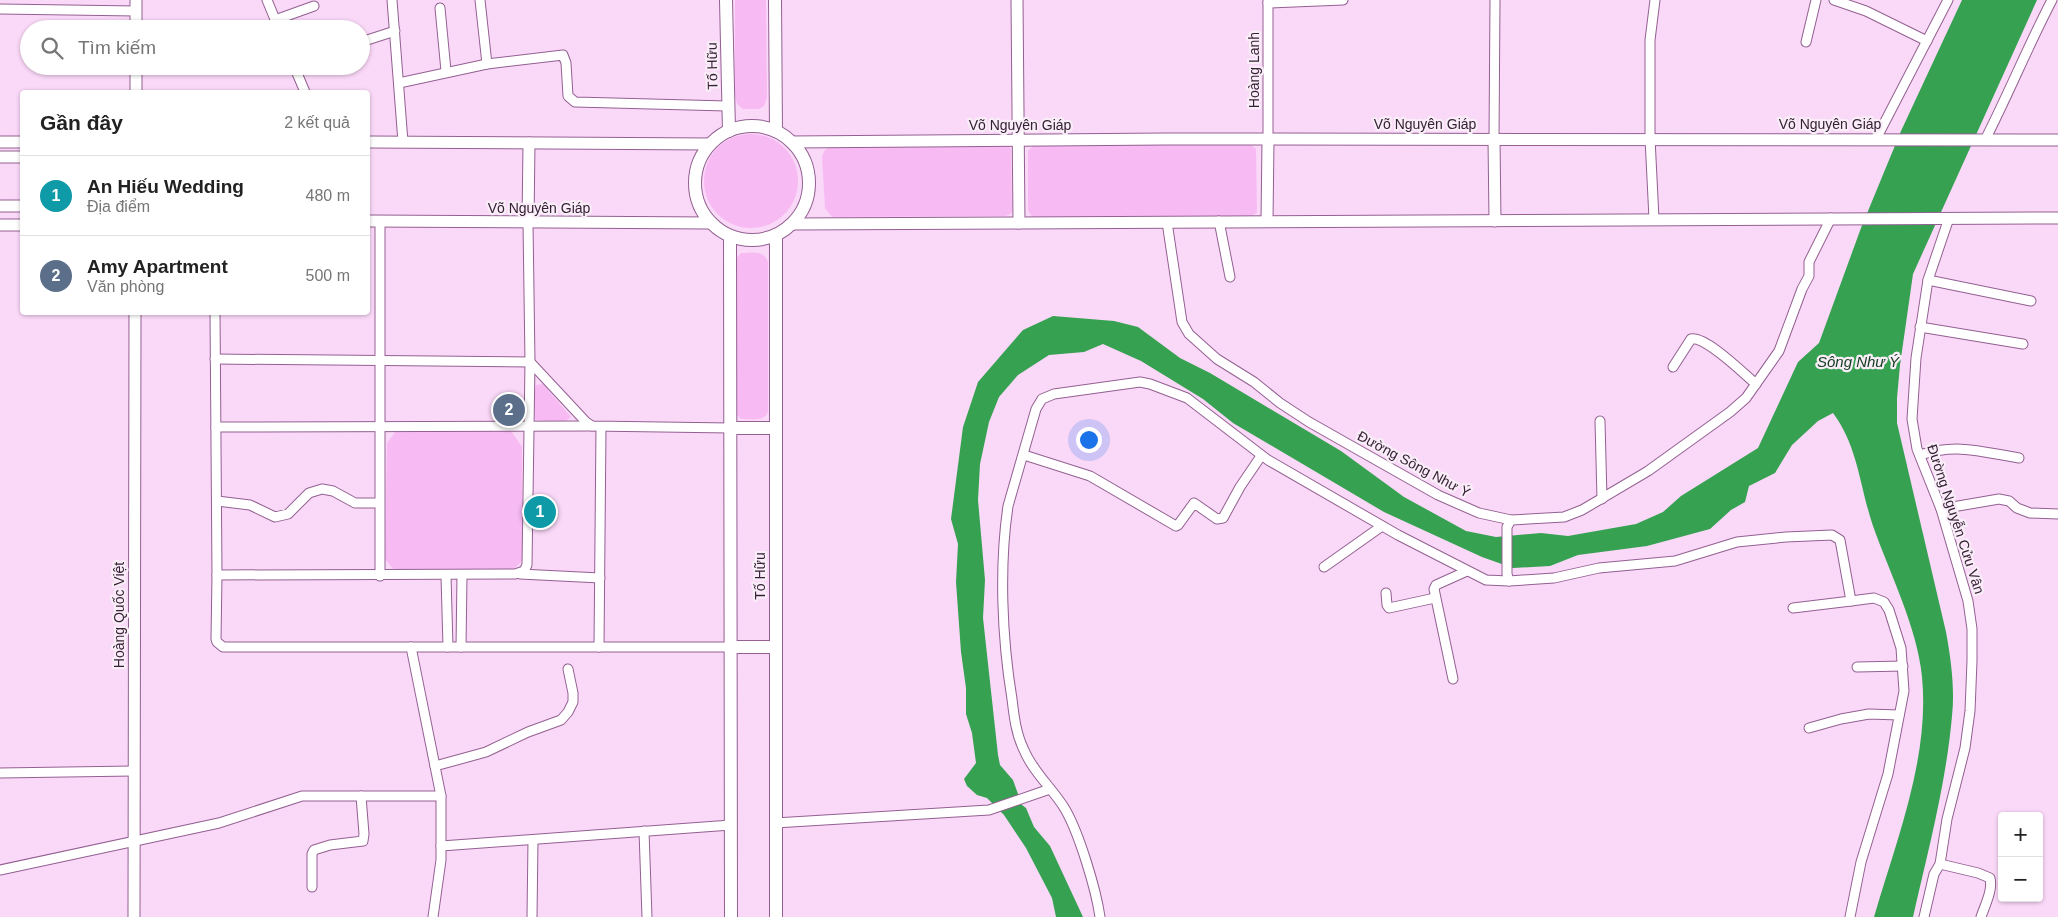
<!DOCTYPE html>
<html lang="vi">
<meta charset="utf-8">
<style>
:root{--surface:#fff;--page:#f6f6f6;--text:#222;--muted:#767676;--line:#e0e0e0;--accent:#ea580c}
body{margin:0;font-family:Helvetica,sans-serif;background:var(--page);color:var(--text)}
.controls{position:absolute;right:15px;bottom:15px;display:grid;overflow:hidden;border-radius:5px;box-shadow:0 1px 4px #0004}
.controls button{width:45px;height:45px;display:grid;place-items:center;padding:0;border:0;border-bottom:1px solid var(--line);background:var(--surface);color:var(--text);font:25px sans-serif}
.you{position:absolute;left:1088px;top:439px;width:18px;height:18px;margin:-12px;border:4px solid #fff;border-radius:50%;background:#1a73e8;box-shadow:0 0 0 8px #1a73e833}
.badge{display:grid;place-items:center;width:32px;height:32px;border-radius:50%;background:var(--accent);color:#fff;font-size:16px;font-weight:700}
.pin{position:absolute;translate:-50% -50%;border:2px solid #fff;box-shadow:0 1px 5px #0006}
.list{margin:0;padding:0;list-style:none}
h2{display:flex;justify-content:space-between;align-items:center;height:65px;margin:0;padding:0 20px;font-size:21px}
h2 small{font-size:16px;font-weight:400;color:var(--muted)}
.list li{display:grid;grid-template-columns:32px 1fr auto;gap:15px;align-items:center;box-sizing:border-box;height:80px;padding:0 20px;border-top:1px solid var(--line)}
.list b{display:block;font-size:19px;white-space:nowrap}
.list p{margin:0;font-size:16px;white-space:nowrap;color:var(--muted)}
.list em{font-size:16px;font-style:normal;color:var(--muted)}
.icon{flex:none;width:28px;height:28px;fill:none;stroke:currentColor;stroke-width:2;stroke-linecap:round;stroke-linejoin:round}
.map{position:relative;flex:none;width:2058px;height:917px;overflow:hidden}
.search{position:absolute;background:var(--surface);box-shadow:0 1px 4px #0004;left:20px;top:20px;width:350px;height:55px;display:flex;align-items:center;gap:12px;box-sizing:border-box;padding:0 18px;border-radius:28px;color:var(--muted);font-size:19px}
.panel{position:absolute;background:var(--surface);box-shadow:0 1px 4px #0004;left:20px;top:90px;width:350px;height:225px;border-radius:5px}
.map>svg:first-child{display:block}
.green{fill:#f7baf3}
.water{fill:#36a151}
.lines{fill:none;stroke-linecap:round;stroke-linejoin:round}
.minor-casing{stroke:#936091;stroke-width:11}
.tertiary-casing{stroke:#936091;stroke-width:13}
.secondary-casing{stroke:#936091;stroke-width:14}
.minor{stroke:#fff;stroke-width:9}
.tertiary{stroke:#fff;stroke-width:11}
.secondary{stroke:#fff;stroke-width:12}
.labels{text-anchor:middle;stroke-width:4.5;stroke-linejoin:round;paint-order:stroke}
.street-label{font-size:14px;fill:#362035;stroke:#f9edf8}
.water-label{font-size:15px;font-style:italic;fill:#123c1c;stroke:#f9edf8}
</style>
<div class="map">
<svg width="2058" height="917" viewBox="0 0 2058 917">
<rect width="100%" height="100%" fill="#fad8f8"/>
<g class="green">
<polygon points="735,0 766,0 767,98 764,106 759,109 743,109 737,104 735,95"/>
<circle cx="751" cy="181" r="47"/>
<polygon points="1250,144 1256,149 1257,212 1252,216 1032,217 1028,210 1028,151 1034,145"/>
<polygon points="834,145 1008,145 1011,149 1012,212 1009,215 1004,216 832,217 825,208 822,156 825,150"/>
<path d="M741 253C752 253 763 249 768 262V412C764 422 751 419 741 419L735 413V260Z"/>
<polygon points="543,384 571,417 565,422 535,420 534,393 536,385"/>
<polygon points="396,431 511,431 522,447 522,561 514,569 394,570 385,559 387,443"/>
</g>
<path class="water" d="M1962 0H2037L1913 274 1900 365 1897 398V423L1946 632C1951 659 1955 689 1952 716 1946 784 1928 851 1913 917H1874C1896 841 1930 758 1922 677 1917 627 1890 574 1873 526 1860 488 1858 446 1833 413L1818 421 1792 445 1775 473 1749 486 1745 502 1731 510 1710 529 1647 546 1578 555 1550 566 1513 568 1482 557 1384 512 1233 423 1203 399 1141 361 1103 344 1084 352 1049 355 1018 375 999 397 989 422 980 464 978 500 985 580 983 618 998 755 1000 765 1013 780 1022 805 1026 808 1034 827 1050 846 1083 917H1056L1052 898 1026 848 1004 815 987 798 977 795 967 786 964 779 976 763 972 733 966 714V688L961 652 956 582 958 544 951 519 963 427 978 382 1023 330 1053 316 1114 321 1138 327 1180 358 1210 373 1341 451 1404 497 1466 531 1496 537 1541 533 1568 536 1636 524 1663 512 1681 496 1758 448 1798 362 1819 343 1861 228 1901 131Z"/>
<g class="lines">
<g class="minor-casing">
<g id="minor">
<polyline points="267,0 279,29"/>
<polyline points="392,0 403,142"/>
<polyline points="480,0 487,64"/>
<polyline points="1268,0 1268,141"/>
<polyline points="1834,0 1866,11 1927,41"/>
<polyline points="1268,3 1343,0"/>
<polyline points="440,8 446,71"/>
<polyline points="0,9 136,11"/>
<polyline points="275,20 314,6"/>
<polyline points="361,42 395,31"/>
<polyline points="1806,42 1816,0"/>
<polyline points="294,66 305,92"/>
<polyline points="399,83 487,64 563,55 566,63 568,96 575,102 727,106"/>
<polyline points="1494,139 1495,0"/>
<polyline points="1876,139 1948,0"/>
<path d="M1985 140C2009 93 2028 46 2052 0"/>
<polyline points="1654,219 1650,138 1650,40 1655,0"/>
<polyline points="1219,221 1230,277"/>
<polyline points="380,222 380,576"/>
<polyline points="1167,222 1182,322 1189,334 1217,359 1254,382 1280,403 1309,422 1438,495 1479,513 1511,520 1564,517 1582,510 1648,471 1730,412 1746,398 1779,351 1802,289 1809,276 1809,262 1831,218"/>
<polyline points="1928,280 2031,301"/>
<polyline points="215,312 217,575 216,639 217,642 223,647 730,647"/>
<polyline points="1920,327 2023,344"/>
<polyline points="215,359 530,362 586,422 592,426 730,428"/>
<path d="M1673 367 1691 339C1706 336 1744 374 1756 384"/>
<polyline points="1600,421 1602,499"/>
<polyline points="216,427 592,426"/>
<polyline points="1024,455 1090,476 1176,526 1178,525 1194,503 1217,519 1223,518 1240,487 1261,456"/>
<path d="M1920 455C1957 443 1982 452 2019 458"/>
<polyline points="217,501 250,505 275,517 288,514 309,493 322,489 333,491 355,503 379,503"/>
<polyline points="1941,509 1999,499 2009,501 2017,508 2030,513 2058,514"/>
<polyline points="1324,567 1382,526"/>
<polyline points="520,574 600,578"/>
<polyline points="217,575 515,574 524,571 527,565 530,362 528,223"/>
<polyline points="446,576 448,647"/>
<polyline points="1509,581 1507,574 1507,527 1511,520"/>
<polyline points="1386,593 1387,605 1389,608 1435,598"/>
<polyline points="1793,608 1851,601"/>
<polyline points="411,647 441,796 441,860 433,917"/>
<polyline points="461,647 462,576"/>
<polyline points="599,647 601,427"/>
<polyline points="1857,667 1903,666"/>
<polyline points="1453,679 1434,589 1436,585 1467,571"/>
<polyline points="1809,728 1841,719 1869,714 1899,715"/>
<polyline points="435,766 486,752 528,732 561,720 568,712 573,702 573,693 568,669"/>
<polyline points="0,773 133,771"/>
<polyline points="775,823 989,810 1050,789"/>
<polyline points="644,831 647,917"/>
<polyline points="441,846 731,825"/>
<path d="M1940 864 1978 873 1990 878C1993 890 1985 905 1981 917"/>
<polyline points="0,870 219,823 302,796 441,796"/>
<polyline points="312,887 312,854 314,850 330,845 363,841 364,834 361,796"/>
<polyline points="532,917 533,840"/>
<path d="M1100 917C1096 889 1079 833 1065 809 1053 789 1033 772 1024 750 1016 734 1014 716 1012 699 1002 638 999 567 1008 506L1036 409 1042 399 1054 394 1140 382 1150 384 1187 398 1268 460 1398 535 1486 580 1509 581 1554 578 1599 568 1675 561 1737 542 1786 537 1832 535 1840 540 1851 601 1874 598 1884 602 1889 610 1901 648 1904 691 1888 774 1861 862 1850 917"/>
<polyline points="1924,917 1934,874 1940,864 1947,819 1965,748 1970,711 1972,661 1972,629 1968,601 1941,509 1917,449 1912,419 1916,358 1928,280 1949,218"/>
</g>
</g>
<g class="tertiary-casing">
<g id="tertiary">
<polyline points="1017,0 1019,223"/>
<polyline points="136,29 136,0"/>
<polyline points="136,92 136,66"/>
<polyline points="1494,139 1495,221"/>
<polyline points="0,142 22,142"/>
<polyline points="368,142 710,144"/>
<polyline points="792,142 1166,139 2058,140"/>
<polyline points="0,157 22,157"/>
<polyline points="0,206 22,206"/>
<polyline points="368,221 711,223"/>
<polyline points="1267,221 1268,141"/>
<polyline points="528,223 529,143"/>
<polyline points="792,224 2058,218"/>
<polyline points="0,225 22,225"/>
<polyline points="134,917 135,312"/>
</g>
</g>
<g class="secondary-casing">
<g id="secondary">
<polyline points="726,0 729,131"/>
<polyline points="775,0 776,131"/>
<circle cx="752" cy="183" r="57"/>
<polyline points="730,236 731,917"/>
<polyline points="730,428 776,428"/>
<polyline points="730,647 775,647"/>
<polyline points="776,917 776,236"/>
</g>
</g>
<use href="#minor" class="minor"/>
<use href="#tertiary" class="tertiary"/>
<use href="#secondary" class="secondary"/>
</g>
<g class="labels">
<g class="street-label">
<text transform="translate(712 66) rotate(-91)" y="5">Tố Hữu</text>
<text transform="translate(1254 70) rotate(-90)" y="5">Hoàng Lanh</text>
<text x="1425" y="129">Võ Nguyên Giáp</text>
<text x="1830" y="129">Võ Nguyên Giáp</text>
<text x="1020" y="130">Võ Nguyên Giáp</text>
<text x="539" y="213">Võ Nguyên Giáp</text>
<text transform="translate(1414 464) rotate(28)" y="5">Đường Sông Như Ý</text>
<text transform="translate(1956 519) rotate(72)" y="5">Đường Nguyễn Cửu Vân</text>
<text transform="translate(760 576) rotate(-90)" y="5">Tố Hữu</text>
<text transform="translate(119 615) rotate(-90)" y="5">Hoàng Quốc Việt</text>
</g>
<g class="water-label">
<text x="1858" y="367">Sông Như Ý</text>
</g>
</g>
</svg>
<div class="controls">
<button>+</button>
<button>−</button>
</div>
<div class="you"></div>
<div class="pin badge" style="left:540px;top:512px;background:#0f9aa8">1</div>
<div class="pin badge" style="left:509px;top:410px;background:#5c6f8a">2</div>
<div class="search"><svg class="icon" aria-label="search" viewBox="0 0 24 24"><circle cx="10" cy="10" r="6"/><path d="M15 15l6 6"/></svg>Tìm kiếm</div>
<section class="panel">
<h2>Gần đây<small>2 kết quả</small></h2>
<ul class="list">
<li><span class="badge" style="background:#0f9aa8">1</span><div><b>An Hiếu Wedding</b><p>Địa điểm</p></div><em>480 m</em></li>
<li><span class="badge" style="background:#5c6f8a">2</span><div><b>Amy Apartment</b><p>Văn phòng</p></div><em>500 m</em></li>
</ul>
</section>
</div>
